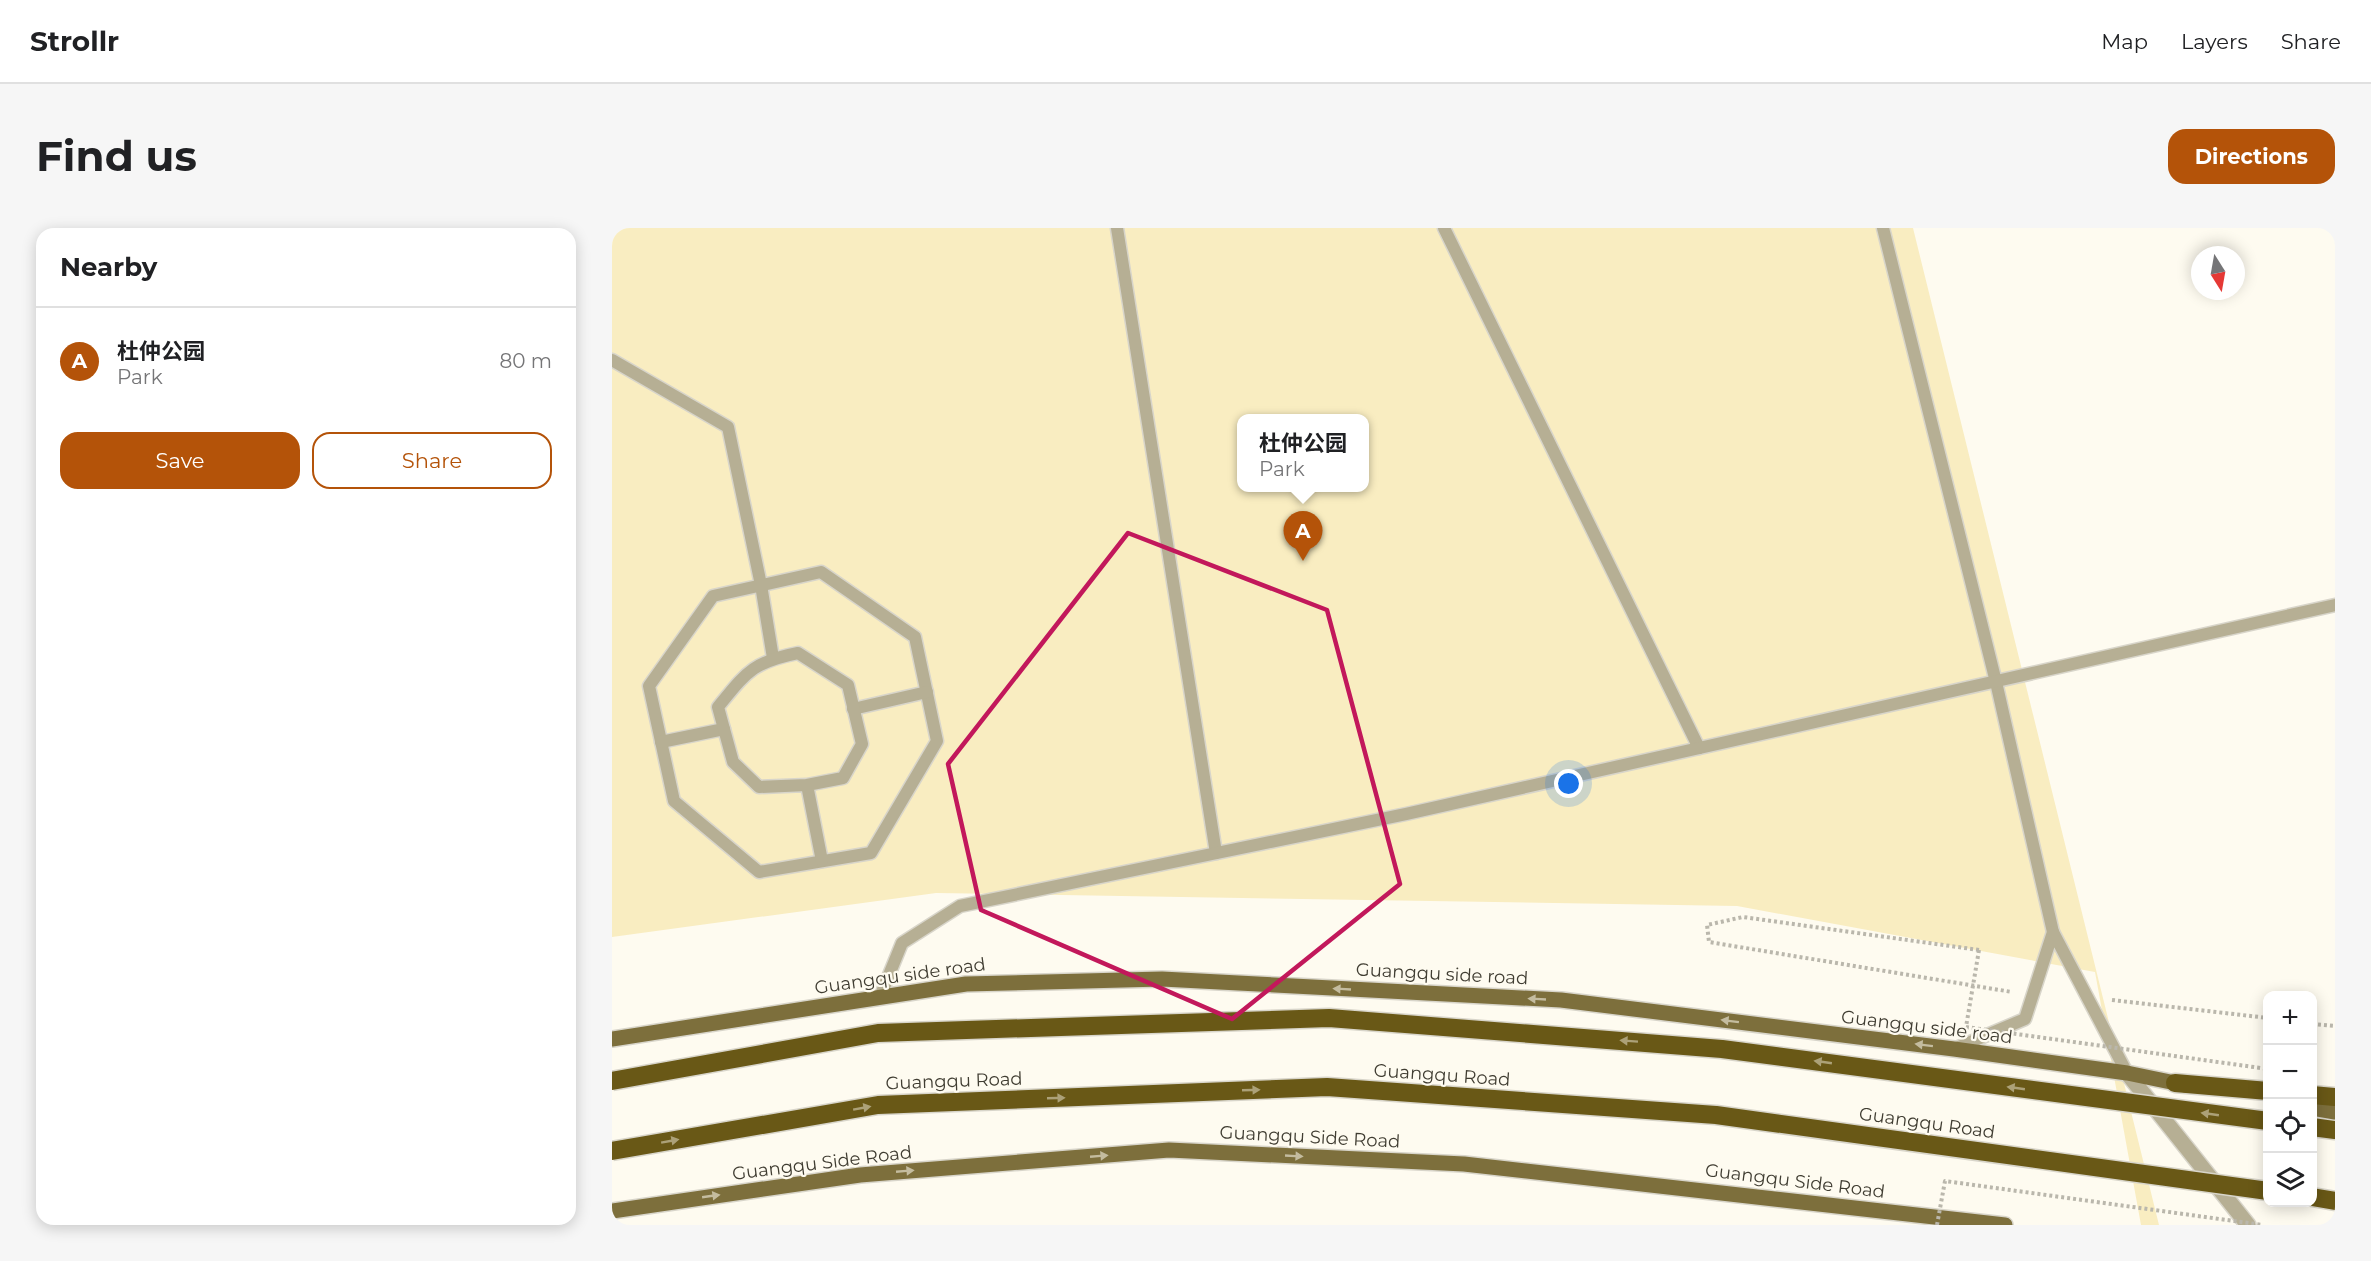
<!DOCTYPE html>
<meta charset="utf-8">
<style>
:root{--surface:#fff;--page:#f6f6f6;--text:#202124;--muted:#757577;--line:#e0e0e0;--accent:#b45309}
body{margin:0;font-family:Montserrat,"Noto Sans SC",sans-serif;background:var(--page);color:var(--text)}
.controls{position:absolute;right:18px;bottom:18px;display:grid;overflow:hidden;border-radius:12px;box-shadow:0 3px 15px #0003}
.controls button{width:54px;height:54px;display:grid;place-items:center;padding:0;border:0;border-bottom:2px solid var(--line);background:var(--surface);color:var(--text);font:30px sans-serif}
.compass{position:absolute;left:1579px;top:18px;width:54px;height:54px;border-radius:50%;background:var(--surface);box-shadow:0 3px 15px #0003;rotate:169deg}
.you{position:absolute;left:957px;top:556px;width:21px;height:21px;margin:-15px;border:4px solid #fff;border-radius:50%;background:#1a73e8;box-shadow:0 0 0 9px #1a73e833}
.badge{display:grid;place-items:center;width:39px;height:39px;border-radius:50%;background:var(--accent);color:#fff;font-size:20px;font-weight:700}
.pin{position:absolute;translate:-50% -50px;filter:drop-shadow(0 2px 3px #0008)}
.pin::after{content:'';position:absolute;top:32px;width:21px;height:18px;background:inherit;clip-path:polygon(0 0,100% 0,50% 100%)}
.popup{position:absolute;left:625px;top:186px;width:132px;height:78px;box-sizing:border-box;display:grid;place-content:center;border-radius:12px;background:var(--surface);filter:drop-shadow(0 2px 4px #0005);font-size:20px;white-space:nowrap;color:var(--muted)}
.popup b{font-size:22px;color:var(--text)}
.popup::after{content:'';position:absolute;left:50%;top:100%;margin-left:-12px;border:12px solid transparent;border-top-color:var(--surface)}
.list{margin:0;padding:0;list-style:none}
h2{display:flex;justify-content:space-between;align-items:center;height:78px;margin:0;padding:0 24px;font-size:26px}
h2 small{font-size:20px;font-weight:400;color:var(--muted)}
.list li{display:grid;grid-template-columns:39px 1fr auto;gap:18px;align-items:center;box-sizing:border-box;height:108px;padding:0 24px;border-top:2px solid var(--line)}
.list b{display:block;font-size:22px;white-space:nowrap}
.list p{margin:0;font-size:20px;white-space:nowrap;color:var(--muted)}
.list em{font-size:20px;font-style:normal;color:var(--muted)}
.actions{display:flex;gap:12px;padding:18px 24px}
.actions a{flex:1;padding:14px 0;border:2px solid var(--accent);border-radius:18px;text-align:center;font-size:21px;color:var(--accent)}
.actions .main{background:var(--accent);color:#fff}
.icon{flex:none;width:33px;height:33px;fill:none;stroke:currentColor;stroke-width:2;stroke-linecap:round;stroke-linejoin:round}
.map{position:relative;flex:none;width:1723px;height:997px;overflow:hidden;border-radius:18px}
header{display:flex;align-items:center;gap:36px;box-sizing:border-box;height:84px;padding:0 30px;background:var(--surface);border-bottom:2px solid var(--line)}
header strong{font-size:28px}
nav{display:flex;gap:33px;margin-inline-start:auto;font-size:21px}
.intro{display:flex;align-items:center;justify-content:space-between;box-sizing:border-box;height:144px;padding:0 36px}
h1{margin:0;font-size:42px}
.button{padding:15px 27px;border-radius:18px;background:var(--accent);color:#fff;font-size:21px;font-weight:700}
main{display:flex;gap:36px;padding:0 36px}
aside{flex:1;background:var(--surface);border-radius:18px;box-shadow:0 3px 15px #0003}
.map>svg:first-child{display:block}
.green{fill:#f9edc1;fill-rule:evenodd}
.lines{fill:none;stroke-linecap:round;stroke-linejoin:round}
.lane-casing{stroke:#d8d5ca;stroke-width:15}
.street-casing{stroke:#d8d5ca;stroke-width:18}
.primary-casing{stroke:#d8d5ca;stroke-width:18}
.highway-casing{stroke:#d8d5ca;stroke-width:21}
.path{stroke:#bab7ac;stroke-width:4;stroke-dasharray:3 3;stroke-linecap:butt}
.lane{stroke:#b6af94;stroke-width:12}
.street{stroke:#b6af94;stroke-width:15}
.primary{stroke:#7d6f3c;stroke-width:15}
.highway{stroke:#695816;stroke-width:18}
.highway-bridge-casing{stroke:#d8d5ca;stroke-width:21;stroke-linecap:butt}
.path-bridge{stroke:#bab7ac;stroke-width:4;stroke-dasharray:3 3;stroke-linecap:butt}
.highway-bridge{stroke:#695816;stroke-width:18}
.oneway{fill:#c4bc9f}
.oneway2{fill:#aca178}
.marked{fill:none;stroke:#c2185b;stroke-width:4.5;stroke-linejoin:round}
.labels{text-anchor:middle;stroke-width:4.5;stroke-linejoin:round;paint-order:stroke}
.street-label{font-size:18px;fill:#403d32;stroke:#fefbf0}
</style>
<header>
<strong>Strollr</strong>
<nav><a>Map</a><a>Layers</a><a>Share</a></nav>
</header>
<div class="intro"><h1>Find us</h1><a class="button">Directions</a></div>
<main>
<aside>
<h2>Nearby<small></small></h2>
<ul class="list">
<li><span class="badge">A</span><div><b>杜仲公园</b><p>Park</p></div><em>80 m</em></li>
</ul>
<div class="actions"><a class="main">Save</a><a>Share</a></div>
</aside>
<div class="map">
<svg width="1723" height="997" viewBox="0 0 1723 997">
<rect width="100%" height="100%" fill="#fefbf0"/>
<path class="green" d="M0 0H1301L1547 997H1529L1483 744 1125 678 324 665 0 709ZM630 190H752V260H630Z"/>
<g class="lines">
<g class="lane-casing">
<g id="lane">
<polyline points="505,0 604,625"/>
<polyline points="832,0 1087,520"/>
<polyline points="1271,0 1384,454 1441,704"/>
<polyline points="0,132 116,199 149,357 161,430"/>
<polygon points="209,344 303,409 325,513 259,625 147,644 62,573 37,458 101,368"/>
<polyline points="241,481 315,464"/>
<polyline points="49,514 112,501"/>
<path d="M195 557 147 559 121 534 106 479C134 445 140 434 186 425L236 457 250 516 231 550 195 557 210 633"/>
<polyline points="268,769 290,715 348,678 794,586 1723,377"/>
<polyline points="1342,821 1413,791 1441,704 1515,845"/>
</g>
</g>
<g class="street-casing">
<polyline id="street" points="1515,845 1636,997"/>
</g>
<g class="primary-casing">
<g id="primary">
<polyline points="0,811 354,756 550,751 949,772 1342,821 1515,845 1573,857"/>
<polyline points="1700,880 1723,884"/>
<polyline points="0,983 248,947 557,922 852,936 1393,997"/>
</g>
</g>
<g class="highway-casing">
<g id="highway">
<polyline points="1563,855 1656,863"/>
<polyline points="1700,867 1723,869"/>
<polyline points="1700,899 1723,902"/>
<polyline points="1700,969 1723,973"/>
</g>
</g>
<g class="path">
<polyline points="1367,722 1131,689 1095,697 1097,714 1400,764"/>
<polyline points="1500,772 1656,790"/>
<polyline points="1700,796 1723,798"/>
</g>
<use href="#lane" class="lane"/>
<use href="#street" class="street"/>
<use href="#primary" class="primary"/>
<use href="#highway" class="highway"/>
<g class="highway-bridge-casing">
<g id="highway-bridge">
<polyline points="0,853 266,805 717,790 1110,821 1656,893"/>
<polyline points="0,923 266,877 715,859 1104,887 1656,963"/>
</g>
</g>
<g class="path-bridge">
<polyline points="1367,722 1354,799 1656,841"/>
<polyline points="1325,997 1333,953 1651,997"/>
</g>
<use href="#highway-bridge" class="highway-bridge"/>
</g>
<defs><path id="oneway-solid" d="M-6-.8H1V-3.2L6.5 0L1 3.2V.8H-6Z" transform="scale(1.5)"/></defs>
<g class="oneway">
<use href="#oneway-solid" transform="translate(730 761) rotate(-177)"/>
<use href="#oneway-solid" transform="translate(925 771) rotate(-177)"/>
<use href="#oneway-solid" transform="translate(1118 793) rotate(-173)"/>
<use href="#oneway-solid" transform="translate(1312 817) rotate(-173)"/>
<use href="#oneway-solid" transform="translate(487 928) rotate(-5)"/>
<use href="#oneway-solid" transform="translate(682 928) rotate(3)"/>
<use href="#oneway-solid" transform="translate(293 943) rotate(-5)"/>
<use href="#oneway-solid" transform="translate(99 968) rotate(-8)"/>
</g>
<g class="oneway2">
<use href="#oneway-solid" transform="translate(1017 813) rotate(-176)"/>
<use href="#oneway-solid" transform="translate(1211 834) rotate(-172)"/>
<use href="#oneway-solid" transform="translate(1404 860) rotate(-172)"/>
<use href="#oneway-solid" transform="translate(639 862) rotate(-2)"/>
<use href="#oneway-solid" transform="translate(444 870) rotate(-2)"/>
<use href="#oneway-solid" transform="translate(250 880) rotate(-10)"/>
<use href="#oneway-solid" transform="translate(1598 886) rotate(-172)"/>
<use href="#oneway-solid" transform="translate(58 913) rotate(-10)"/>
</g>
<path class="marked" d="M516 305 715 382 788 656 620 791 369 682 336 536Z"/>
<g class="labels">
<g class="street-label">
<text transform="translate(830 746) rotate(3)" y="6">Guangqu side road</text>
<text transform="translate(288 748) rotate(-8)" y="6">Guangqu side road</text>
<text transform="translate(1315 799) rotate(7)" y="6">Guangqu side road</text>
<text transform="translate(830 847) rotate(4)" y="6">Guangqu Road</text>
<text transform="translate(342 853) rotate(-2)" y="6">Guangqu Road</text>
<text transform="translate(1315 895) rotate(8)" y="6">Guangqu Road</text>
<text transform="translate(698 909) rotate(3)" y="6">Guangqu Side Road</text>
<text transform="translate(210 935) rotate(-7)" y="6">Guangqu Side Road</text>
<text transform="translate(1183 953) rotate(7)" y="6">Guangqu Side Road</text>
</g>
</g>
</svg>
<div class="controls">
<button>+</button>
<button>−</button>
<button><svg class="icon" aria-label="locate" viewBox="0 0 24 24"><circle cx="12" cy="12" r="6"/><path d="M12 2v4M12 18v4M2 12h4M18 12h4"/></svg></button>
<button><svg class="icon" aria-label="layers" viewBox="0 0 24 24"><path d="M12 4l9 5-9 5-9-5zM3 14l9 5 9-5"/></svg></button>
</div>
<svg class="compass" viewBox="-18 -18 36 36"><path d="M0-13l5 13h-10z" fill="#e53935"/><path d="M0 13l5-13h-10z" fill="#757577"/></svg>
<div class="you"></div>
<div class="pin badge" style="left:691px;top:333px">A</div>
<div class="popup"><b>杜仲公园</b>Park</div>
</div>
</main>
